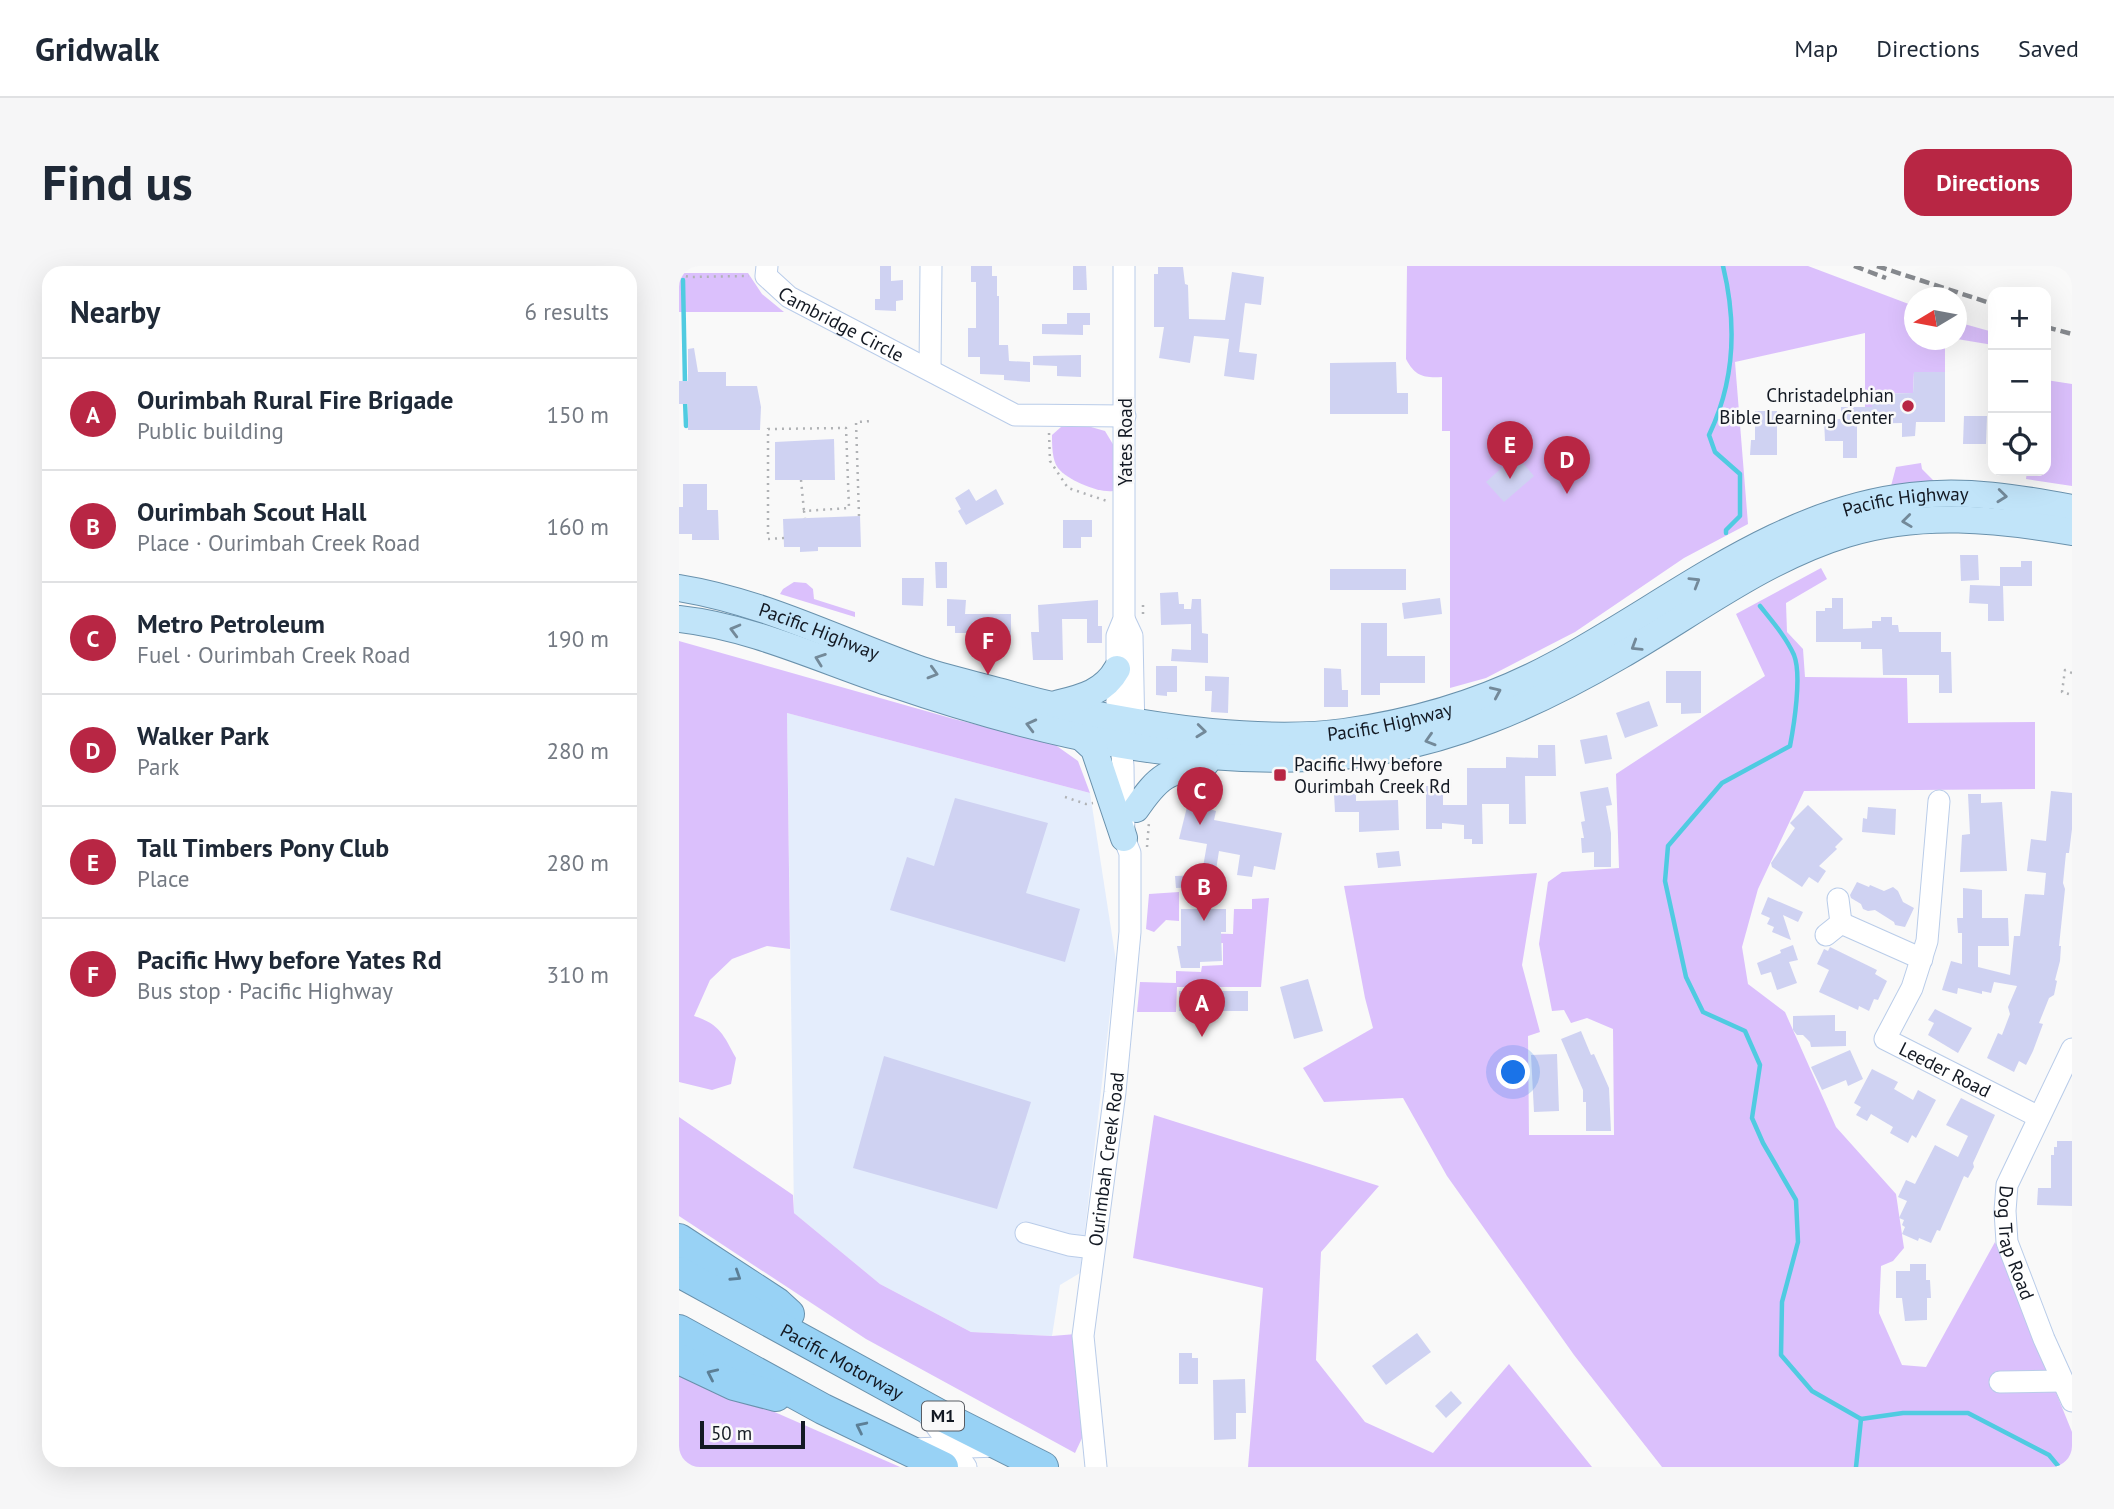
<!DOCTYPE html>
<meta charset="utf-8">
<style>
:root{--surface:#fff;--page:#f6f6f7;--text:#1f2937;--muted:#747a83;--line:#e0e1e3;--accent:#b82644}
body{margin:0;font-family:"PT Sans",sans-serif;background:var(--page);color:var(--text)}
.controls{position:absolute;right:21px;top:21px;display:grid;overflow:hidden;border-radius:14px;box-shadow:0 7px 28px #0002}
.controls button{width:63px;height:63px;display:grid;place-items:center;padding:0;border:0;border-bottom:2px solid var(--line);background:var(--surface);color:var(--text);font:35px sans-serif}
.compass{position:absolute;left:1225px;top:21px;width:63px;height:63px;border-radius:50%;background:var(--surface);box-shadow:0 7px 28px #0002;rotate:260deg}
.scale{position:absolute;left:21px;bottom:18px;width:105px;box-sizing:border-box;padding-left:7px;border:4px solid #131923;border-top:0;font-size:19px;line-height:24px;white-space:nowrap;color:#131923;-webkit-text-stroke:5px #f9f9f9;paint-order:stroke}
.you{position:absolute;left:835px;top:807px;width:24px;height:24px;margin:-18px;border:5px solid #fff;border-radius:50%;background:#1a73e8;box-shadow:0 0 0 10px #1a73e833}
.badge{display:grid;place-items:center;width:46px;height:46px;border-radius:50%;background:var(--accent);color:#fff;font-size:23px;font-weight:700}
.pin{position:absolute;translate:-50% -58px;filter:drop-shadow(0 2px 4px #0008)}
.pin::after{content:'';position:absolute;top:37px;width:24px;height:21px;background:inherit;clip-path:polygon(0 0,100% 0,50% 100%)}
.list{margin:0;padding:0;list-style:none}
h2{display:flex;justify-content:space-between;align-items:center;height:91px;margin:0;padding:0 28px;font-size:30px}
h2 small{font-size:23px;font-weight:400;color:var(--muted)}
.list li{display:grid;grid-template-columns:46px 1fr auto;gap:21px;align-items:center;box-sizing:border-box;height:112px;padding:0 28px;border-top:2px solid var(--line)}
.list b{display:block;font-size:26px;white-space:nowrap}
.list p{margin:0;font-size:23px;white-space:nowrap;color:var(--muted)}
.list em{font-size:23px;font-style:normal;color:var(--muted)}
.icon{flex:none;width:38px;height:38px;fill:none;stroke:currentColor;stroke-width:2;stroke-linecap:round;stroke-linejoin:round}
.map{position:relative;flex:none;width:1393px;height:1201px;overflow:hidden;border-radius:21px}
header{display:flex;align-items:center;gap:42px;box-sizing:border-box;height:98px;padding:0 35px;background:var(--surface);border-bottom:2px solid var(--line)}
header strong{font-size:33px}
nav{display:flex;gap:38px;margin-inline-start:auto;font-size:24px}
.intro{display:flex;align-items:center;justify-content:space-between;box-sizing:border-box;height:168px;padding:0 42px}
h1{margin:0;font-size:49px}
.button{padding:18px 32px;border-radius:21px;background:var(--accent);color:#fff;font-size:24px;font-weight:700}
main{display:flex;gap:42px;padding:0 42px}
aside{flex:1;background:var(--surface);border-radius:21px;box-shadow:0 7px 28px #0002}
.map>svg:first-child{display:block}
.built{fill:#e4edfc}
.green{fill:#dbc0fc}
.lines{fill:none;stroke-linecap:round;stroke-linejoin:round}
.stream{stroke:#50cbe1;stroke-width:4.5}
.building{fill:#cfd2f2}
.minor-casing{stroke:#b9cce9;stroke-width:23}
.major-casing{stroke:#6991ac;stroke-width:28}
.highway-casing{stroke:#6991ac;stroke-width:32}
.path{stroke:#b0b2b5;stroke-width:2.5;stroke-dasharray:2 5;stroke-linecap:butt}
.minor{stroke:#fff;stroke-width:21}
.major{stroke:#c1e4f9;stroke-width:26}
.highway{stroke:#98d2f5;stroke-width:30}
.rail{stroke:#86898e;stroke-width:4.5;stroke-dasharray:10 5;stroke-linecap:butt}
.oneway{stroke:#738999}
.oneway2{stroke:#5c7f96}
.poi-dot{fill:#b82644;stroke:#f9f9f9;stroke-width:2.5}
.labels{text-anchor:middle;stroke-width:5;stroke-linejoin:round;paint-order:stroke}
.shield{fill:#f9f9f9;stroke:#585c63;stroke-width:2}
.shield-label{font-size:18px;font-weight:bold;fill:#131923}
.street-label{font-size:19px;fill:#131923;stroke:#f9f9f9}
.poi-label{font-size:19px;fill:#131923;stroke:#f9f9f9;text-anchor:end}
</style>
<header>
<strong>Gridwalk</strong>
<nav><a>Map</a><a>Directions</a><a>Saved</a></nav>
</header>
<div class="intro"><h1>Find us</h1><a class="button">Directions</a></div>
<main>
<aside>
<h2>Nearby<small>6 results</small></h2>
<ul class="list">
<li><span class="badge">A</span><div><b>Ourimbah Rural Fire Brigade</b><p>Public building</p></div><em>150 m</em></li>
<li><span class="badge">B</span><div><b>Ourimbah Scout Hall</b><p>Place · Ourimbah Creek Road</p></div><em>160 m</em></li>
<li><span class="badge">C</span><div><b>Metro Petroleum</b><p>Fuel · Ourimbah Creek Road</p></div><em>190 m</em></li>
<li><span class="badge">D</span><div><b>Walker Park</b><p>Park</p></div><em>280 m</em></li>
<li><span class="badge">E</span><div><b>Tall Timbers Pony Club</b><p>Place</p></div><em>280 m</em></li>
<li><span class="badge">F</span><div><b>Pacific Hwy before Yates Rd</b><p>Bus stop · Pacific Highway</p></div><em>310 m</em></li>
</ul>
</aside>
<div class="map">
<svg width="1393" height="1201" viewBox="0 0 1393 1201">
<rect width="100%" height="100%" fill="#f9f9f9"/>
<polygon class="built" points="108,447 411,527 437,695 401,1007 381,1019 373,1070 292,1066 201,1018 115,947"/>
<g class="green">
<path d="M728 0H1129L1235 40 1236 74H1266V106H1235L1234 127 1193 128V152H1186V67L1056 96 1069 258 1005 292 896 366 807 412 771 422V165H763V111C744 112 736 110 727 93Z"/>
<polygon points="0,7 69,7 83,28 105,46 0,46"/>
<polygon points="1278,56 1314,66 1314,79 1278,73"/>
<polygon points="1367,114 1393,118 1393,220 1347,213 1348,205 1367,205"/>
<path d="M382 161H412L426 165 435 180 434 225C419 227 388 214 379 202 373 194 373 179 373 169Z"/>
<polygon points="1242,197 1243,203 1255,215 1212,220 1217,201"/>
<polygon points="1142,302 1148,313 1107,337 1108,366 1124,383 1126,411 1228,412 1229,457 1356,456 1356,523 1125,525 1079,623 1063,681 1069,718 1106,746 1157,861 1217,928 1225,982 1214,995 1202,1000 1200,1047 1223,1099 1247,1101 1316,976 1393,1166 1393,1201 983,1201 895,1089 768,910 724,832 645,836 624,802 694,762 686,732 665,620 858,607 843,699 861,766 849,770 850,869 935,869 934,763 908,752 892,757 885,744 873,745 860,678 869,616 883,606 940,602 937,508 1086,410 1057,348"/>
<polygon points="115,316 127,317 134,323 135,333 176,346 176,351 101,328 104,323"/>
<path d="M0 375 275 453 375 478 399 495 411 527 108 447 111 683 88 680 53 693 31 714 15 750C41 758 45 770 57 792L52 818 33 824 0 816Z"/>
<polygon points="500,626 500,655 487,654 475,666 467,663 470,628"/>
<polygon points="590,632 582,721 498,721 497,746 458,746 461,716 497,717 497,705 522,706 523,700 544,699 544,677 514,679 515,667 554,668 555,643 573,643 573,633"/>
<polygon points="475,849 700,920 642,986 637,1094 686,1156 754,1187 830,1098 913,1201 569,1201 584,1022 454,992"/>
<polygon points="0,851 114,929 115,947 201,1018 292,1066 373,1070 397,1068 404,1170 396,1187 187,1073 0,950"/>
<polygon points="0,1104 221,1201 0,1201"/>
</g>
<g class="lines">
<g class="stream">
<path d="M1044 0C1058 58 1056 115 1030 169L1036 186 1061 208V250L1047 264V267"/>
<polyline points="4,14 6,119"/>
<polyline points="6,134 7,160"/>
<path d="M1081 340C1093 355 1107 371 1115 389 1123 409 1115 459 1111 480L1043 517 989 580 986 615 1007 711 1024 746 1066 765 1081 799 1073 852 1084 877 1117 934 1119 976 1103 1036 1102 1089 1133 1125 1182 1153 1224 1147H1289L1370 1189 1380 1201"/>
<polyline points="1177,1201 1182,1153"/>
</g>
</g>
<g class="building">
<polygon points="201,0 212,0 212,15 224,14 224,34 217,35 217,45 196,44 196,33 201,33"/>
<polygon points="292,0 313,0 313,10 318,10 318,30 320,30 320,79 329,79 330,95 351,96 351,116 325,114 325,109 301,108 301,91 289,91 289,62 297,62 297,16 292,16"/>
<polygon points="394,0 407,0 408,24 394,24"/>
<polygon points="479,1 504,1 506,18 509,19 510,53 546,54 553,6 585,11 582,39 566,37 560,86 578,88 575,114 545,110 550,73 515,70 511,97 480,92 485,61 475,61 475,8 479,8"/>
<polygon points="388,47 411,47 411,59 404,59 404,69 363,68 363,58 388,58"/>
<polygon points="15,82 19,106 47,106 47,120 78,120 82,141 81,164 9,164 9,138 0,138 0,115 9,115 9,83"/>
<polygon points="402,89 402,111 378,110 378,100 354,99 354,90"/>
<polygon points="717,96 718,127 729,127 729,148 651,148 651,97"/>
<polygon points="1235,106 1266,106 1266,156 1237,156 1236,170 1223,171 1223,157 1178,158 1178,192 1164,192 1164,175 1146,175 1145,153 1162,153 1162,141 1193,141 1193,128 1234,127"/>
<polygon points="1076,145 1098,145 1098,189 1071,189 1072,174 1076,174"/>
<polygon points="1285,150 1308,150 1307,178 1284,178"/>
<polygon points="155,173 156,214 96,214 96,176"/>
<polygon points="837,189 855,210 825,236 807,216"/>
<polygon points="4,218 28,218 28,244 39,244 40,274 13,274 13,268 0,268 0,241 4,241"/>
<polygon points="290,223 297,235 317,223 325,238 287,259 279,245 282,243 276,232"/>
<polygon points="181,250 182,281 139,281 139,285 121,286 121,281 105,281 104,253"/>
<polygon points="384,254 413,254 413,271 402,271 402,282 384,282"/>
<polygon points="1281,289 1299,289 1300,314 1282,315"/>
<polygon points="1342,295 1353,295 1353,320 1324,320 1325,355 1309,355 1309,338 1290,337 1291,319 1321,320 1321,301 1342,301"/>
<polygon points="256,296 268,296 268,322 257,322"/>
<rect x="651" y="303" width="76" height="21"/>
<polygon points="223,312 245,312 244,340 223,339"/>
<polygon points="499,326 500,338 505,338 505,343 512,343 513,333 522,333 523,367 529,368 529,397 492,395 493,383 512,384 512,358 482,359 481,327"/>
<polygon points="761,332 763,348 725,353 723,337"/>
<polygon points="1153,332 1164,332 1164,363 1193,362 1193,355 1202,355 1202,351 1213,351 1213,359 1219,359 1220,366 1262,366 1262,386 1272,386 1273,427 1260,427 1260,409 1204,409 1203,383 1182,383 1182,376 1137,376 1137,345 1146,345 1146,342 1153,342"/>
<polygon points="268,333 287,334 286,348 332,348 332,377 305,377 305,367 276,367 276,360 268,360"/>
<polygon points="419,334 419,360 423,360 423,377 408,377 408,353 383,353 384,394 354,394 352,366 360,366 359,339"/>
<polygon points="682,357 708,357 708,390 746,390 746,417 701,417 701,429 682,429"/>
<polygon points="477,400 498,400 498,426 488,426 488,430 477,429"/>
<polygon points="645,402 662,403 663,424 669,424 669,441 645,441"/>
<polygon points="987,405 1022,405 1022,447 1002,448 1002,437 987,437"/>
<polygon points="526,410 550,411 549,447 532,446 533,425 526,425"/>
<polygon points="970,435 979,460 946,472 937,447"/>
<polygon points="928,469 933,493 906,498 901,474"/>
<polygon points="859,479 876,479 877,510 846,510 847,558 830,558 830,538 803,538 804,578 793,578 793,573 785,573 785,559 763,557 763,563 747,563 747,520 764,520 764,539 788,539 788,502 827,502 827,491 859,492"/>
<polygon points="663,521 677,521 677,535 719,534 720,564 680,566 680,546 656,546 655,527 663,527"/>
<polygon points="929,521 933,539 927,540 932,567 932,601 915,601 915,586 903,587 902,572 905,572 902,556 906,555 901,526"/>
<polygon points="1372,525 1393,527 1393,563 1390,587 1387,587 1384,617 1386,623 1380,680 1382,680 1381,695 1376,714 1378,715 1375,729 1370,732 1360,757 1364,758 1354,785 1347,799 1340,795 1335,806 1308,792 1319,767 1323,769 1331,748 1329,741 1338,720 1315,716 1312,727 1303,725 1303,728 1279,722 1278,728 1263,724 1272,695 1283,698 1283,667 1279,667 1278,652 1284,652 1284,622 1303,624 1303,652 1329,652 1330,680 1299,680 1299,701 1331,709 1335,670 1341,670 1346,628 1365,629 1367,607 1348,605 1352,573 1367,575"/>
<polygon points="1289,528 1302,528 1302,537 1323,536 1328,605 1281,606 1283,569 1291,568"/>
<polygon points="276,532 369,557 347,627 401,643 386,696 211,644 228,591 255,600"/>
<polygon points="509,537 537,545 535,554 603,567 596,604 575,600 573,611 558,609 561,589 540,585 537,604 524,601 528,578 500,573"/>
<polygon points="1129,539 1164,573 1156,581 1158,583 1140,600 1147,605 1139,617 1130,611 1123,621 1093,601 1092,597 1116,562 1111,557"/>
<polygon points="1189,541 1217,543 1216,569 1183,566 1184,552 1188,553"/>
<polygon points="720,585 722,600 699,602 697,587"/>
<polygon points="522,609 522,621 497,622 496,610"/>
<polygon points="1178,616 1190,621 1191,619 1205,625 1214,621 1219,625 1224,636 1235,642 1226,661 1216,659 1215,656 1196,644 1189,645 1184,643 1182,638 1172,632 1171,629"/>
<polygon points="1089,631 1124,646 1119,656 1104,649 1112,674 1093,666 1095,661 1088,658 1091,652 1082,648"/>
<polygon points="502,643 547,643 547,666 542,666 543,695 521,696 521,702 502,702 498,680 502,680"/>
<polygon points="1114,679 1119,694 1110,696 1118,717 1098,724 1092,706 1082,709 1078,697 1102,687 1101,684"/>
<polygon points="1151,681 1198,704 1196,708 1208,715 1199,734 1195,733 1190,745 1180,740 1179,744 1140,726 1150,704 1138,698 1145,683 1149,685"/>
<polygon points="629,713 644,765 615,773 601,721"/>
<rect x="500" y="725" width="69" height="20"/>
<polygon points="1256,743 1293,762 1279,787 1249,769 1255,757 1249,754"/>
<polygon points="1156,749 1156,765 1167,765 1167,780 1132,781 1131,776 1124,769 1118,769 1114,764 1114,750"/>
<polygon points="902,765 912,789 915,788 930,822 932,865 907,865 907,836 904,836 904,824 882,773"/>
<polygon points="1171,784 1184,813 1169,820 1167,814 1143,824 1132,801"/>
<polygon points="878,788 880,845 855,846 852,789"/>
<polygon points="205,790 352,836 318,943 174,902"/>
<polygon points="1193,803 1219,816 1215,823 1234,834 1239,824 1257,834 1237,872 1233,869 1229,877 1211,867 1214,861 1192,848 1188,855 1177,849 1182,841 1175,837"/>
<polygon points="1282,832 1316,849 1294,897 1295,901 1289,912 1285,910 1261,965 1258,964 1252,977 1240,972 1239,975 1223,968 1226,961 1223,959 1225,954 1220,952 1228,935 1219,931 1227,914 1236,918 1256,879 1279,891 1289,870 1267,859"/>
<polygon points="1378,875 1393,875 1393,940 1358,939 1359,922 1372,922 1372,889 1375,889 1375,881 1378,881"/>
<polygon points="1231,998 1247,998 1247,1014 1251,1014 1252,1032 1248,1032 1248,1054 1226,1055 1223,1032 1217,1032 1217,1005 1231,1005"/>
<polygon points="738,1067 752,1086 707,1119 693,1100"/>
<polygon points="500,1087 513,1087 513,1092 519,1092 519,1118 500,1118"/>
<polygon points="566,1113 567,1147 557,1147 557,1173 535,1174 534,1114"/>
<polygon points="772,1125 783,1137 767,1152 756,1140"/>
</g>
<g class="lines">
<g class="minor-casing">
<g id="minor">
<path id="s1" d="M88 0 87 10 110 31 336 149 446 150"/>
<polyline points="251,104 252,0"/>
<polyline points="445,353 453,370 455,468"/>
<path id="s2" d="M1260 535 1248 675 1233 722 1206 773 1360 851"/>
<polyline points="1162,657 1243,693"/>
<polyline points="1147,669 1162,657 1159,633"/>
<path id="s3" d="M1393 783 1328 919 1326 945 1328 976 1365 1073 1393 1135"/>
<polyline points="347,967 390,979 415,982"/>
<polyline points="1321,1116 1383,1115"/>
<polyline points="245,1143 287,1201"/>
<polyline points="232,1183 319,1180"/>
<path id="s4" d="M417 1201 404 1070 436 826 451 666V587L445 572 444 500 438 436V370L445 353V0"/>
</g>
</g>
<g class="major-casing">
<g id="major">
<path id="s5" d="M0 322C82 335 159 374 237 402 265 412 294 418 323 426 393 446 460 458 532 466 576 470 621 472 665 466 737 456 810 434 875 399 990 338 1097 245 1232 230 1286 223 1340 232 1393 242"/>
<path d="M0 353C73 361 142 394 211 417 360 468 515 505 673 489 768 479 859 438 941 390 1014 348 1085 293 1167 268 1242 245 1317 253 1393 266"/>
<path d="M377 438C401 432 425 427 438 403"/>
<polyline points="402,471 415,483 445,572"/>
<path d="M457 543C480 509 488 506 527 497"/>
</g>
</g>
<g class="highway-casing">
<g id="highway">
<polyline points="0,973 98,1037 110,1048"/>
<path id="s6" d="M0 1006 259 1148 364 1201"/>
<polyline points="0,1064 144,1143 264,1201"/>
<polyline points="0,1093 55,1119 97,1130"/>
</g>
</g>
<g class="path">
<polyline points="0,9 12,11 70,10"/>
<polyline points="370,167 371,195 389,222 428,235"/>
<polyline points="122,214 125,245"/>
<polyline points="180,250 177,156 193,155"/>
<polyline points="105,272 89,273 89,163 167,162 170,242 125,245 126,252"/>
<polyline points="464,339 464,353"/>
<polyline points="1393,407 1386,404 1383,426 1393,429"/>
<polyline points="386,531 407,538 414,537"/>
<polyline points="468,581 470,556"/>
</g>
<use href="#minor" class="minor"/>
<use href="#major" class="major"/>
<use href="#highway" class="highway"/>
<g class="rail">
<polyline points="1175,0 1207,12"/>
<polyline points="1198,0 1314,38"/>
<polyline points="1367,61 1393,68"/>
</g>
</g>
<defs><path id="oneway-chevron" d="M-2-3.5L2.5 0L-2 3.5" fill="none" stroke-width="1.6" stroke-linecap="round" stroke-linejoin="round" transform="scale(1.75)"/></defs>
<g class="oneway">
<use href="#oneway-chevron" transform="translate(1323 230) rotate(6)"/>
<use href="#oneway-chevron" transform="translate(1228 255) rotate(173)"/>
<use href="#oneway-chevron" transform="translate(1016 316) rotate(-31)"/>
<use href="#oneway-chevron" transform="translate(56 364) rotate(-165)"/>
<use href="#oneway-chevron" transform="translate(957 380) rotate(148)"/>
<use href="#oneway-chevron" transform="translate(141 393) rotate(-160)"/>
<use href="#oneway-chevron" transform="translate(254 407) rotate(16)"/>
<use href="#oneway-chevron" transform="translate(817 426) rotate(-24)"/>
<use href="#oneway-chevron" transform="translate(352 459) rotate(-166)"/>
<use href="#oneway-chevron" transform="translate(522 465) rotate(6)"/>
<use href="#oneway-chevron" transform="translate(751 474) rotate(163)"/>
</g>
<g class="oneway2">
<use href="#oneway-chevron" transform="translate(57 1010) rotate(33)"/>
<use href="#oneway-chevron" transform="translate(33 1108) rotate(-155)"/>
<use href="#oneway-chevron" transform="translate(182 1161) rotate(-154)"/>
</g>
<g class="poi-dot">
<circle cx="1229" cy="140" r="7"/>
<rect x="594" y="502" width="14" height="14" rx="3.5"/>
</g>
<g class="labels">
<rect class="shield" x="243" y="1135.5" width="42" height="29" rx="5"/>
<g class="shield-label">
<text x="264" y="1156">M1</text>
</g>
<g class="street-label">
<text dy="7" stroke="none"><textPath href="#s1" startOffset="100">Cambridge Circle</textPath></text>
<text transform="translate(446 176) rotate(-90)" y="7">Yates Road</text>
<text dy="7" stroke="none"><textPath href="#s5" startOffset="1300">Pacific Highway</textPath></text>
<text dy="7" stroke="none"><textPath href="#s5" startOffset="147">Pacific Highway</textPath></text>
<text dy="7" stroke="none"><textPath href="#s5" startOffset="733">Pacific Highway</textPath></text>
<text dy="7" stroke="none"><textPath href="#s2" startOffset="315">Leeder Road</textPath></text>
<text dy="7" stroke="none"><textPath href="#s4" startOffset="310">Ourimbah Creek Road</textPath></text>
<text dy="7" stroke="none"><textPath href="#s3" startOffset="210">Dog Trap Road</textPath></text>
<text dy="7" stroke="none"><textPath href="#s6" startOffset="186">Pacific Motorway</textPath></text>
</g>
<g class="poi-label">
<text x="1215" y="136">Christadelphian<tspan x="1215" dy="22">Bible Learning Center</tspan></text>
<text x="615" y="505" text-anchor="start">Pacific Hwy before<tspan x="615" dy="22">Ourimbah Creek Rd</tspan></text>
</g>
</g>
</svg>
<div class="controls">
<button>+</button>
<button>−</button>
<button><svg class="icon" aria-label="locate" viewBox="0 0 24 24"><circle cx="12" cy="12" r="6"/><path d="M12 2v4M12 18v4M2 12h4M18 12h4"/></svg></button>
</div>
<svg class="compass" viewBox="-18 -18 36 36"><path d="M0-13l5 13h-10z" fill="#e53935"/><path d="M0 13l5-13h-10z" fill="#747a83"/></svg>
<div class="scale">50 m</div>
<div class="you"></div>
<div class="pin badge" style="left:523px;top:771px">A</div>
<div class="pin badge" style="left:525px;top:655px">B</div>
<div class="pin badge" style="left:521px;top:559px">C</div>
<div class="pin badge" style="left:888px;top:228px">D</div>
<div class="pin badge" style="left:831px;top:213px">E</div>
<div class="pin badge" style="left:309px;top:409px">F</div>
</div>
</main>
